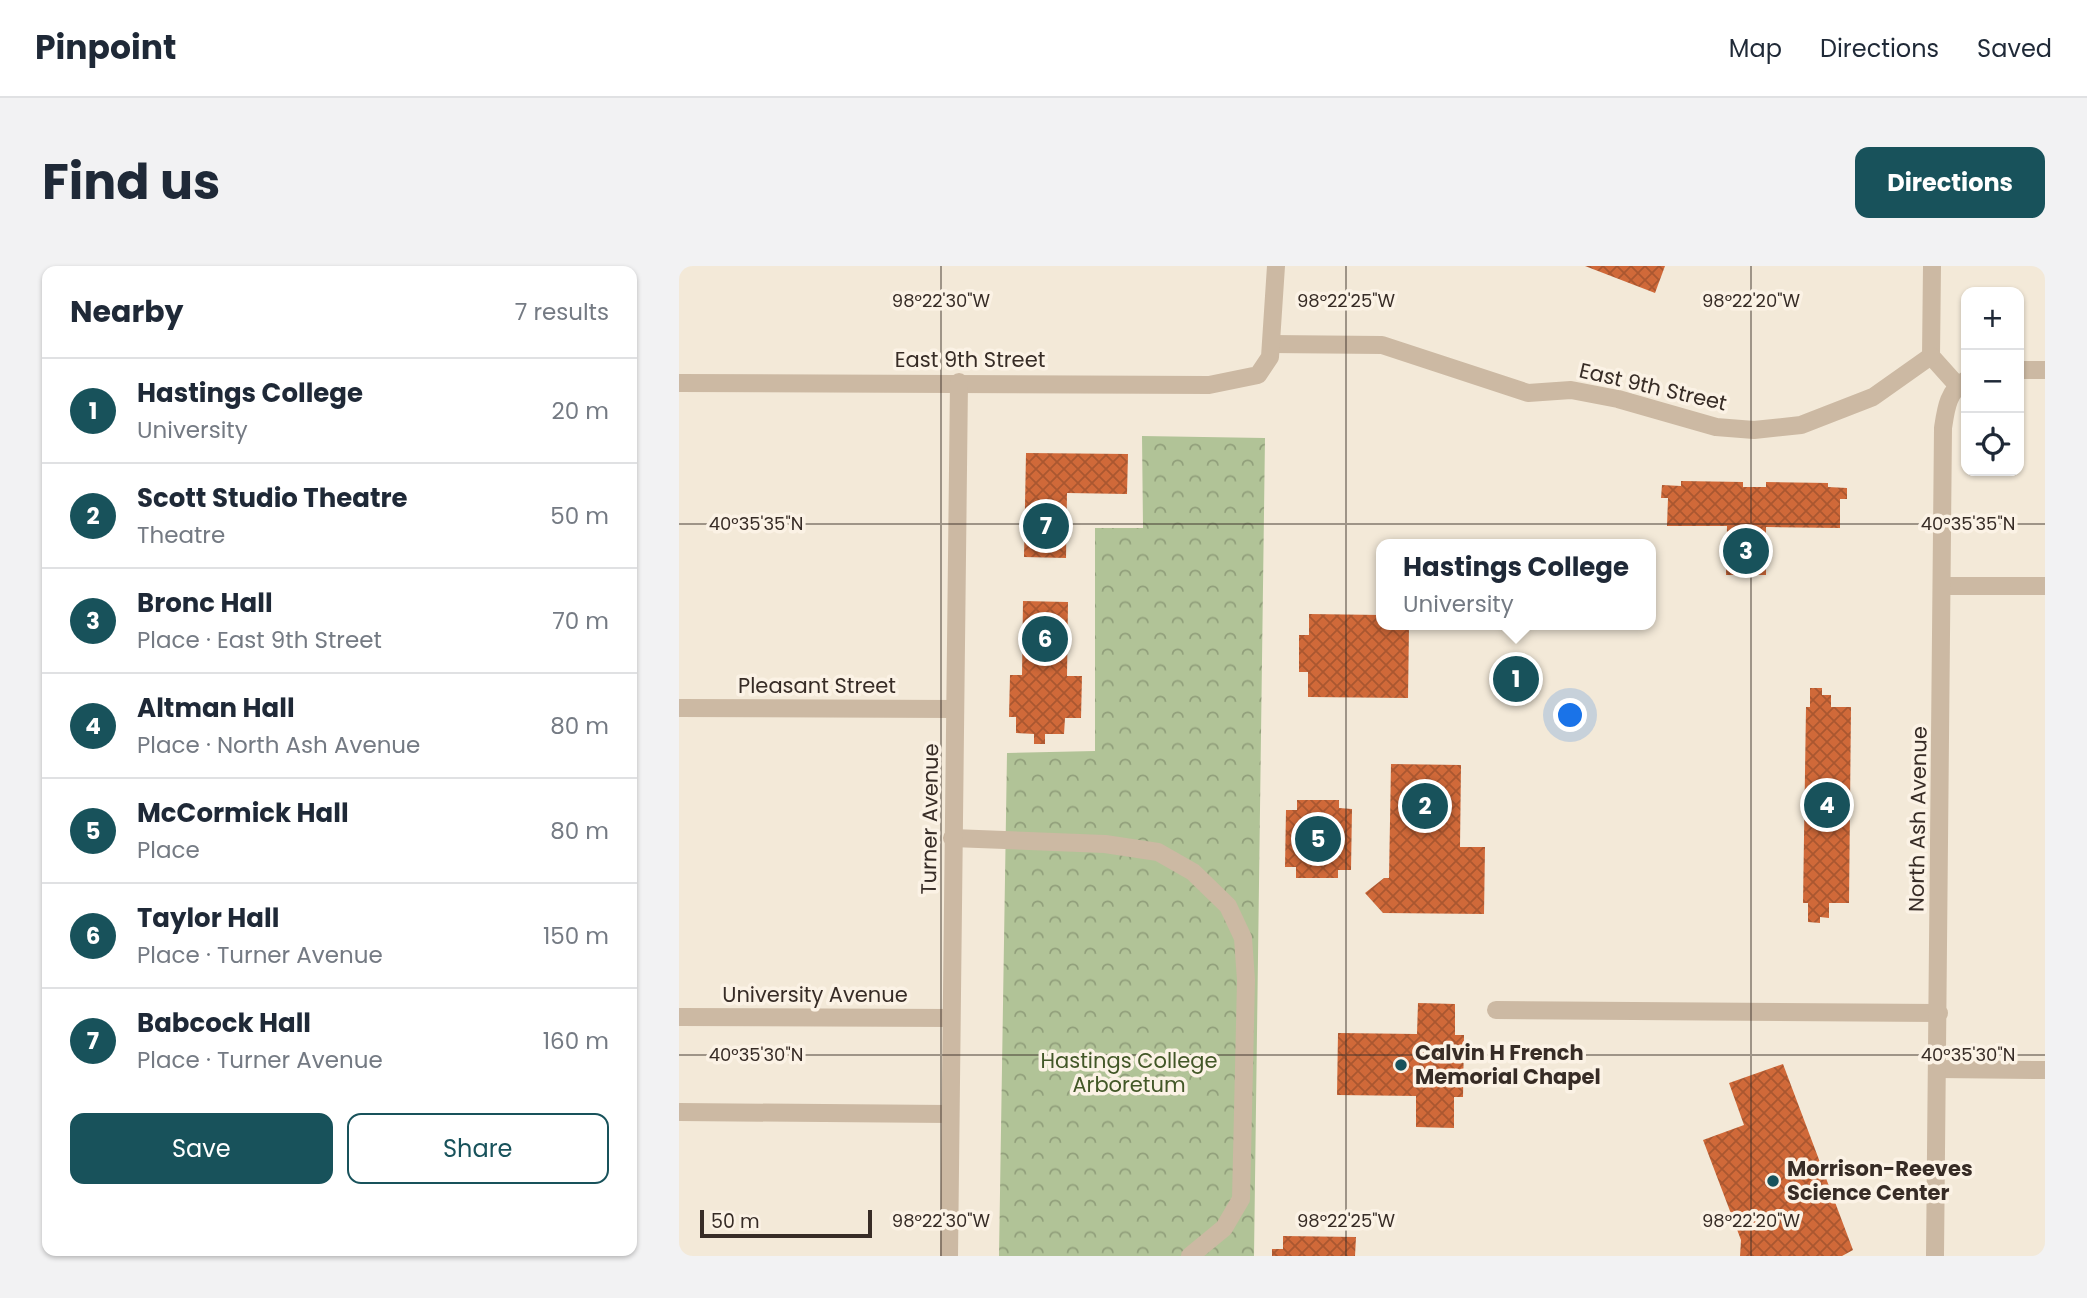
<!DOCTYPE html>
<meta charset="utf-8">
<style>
:root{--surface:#fff;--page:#f2f2f3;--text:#1f2937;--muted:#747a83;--line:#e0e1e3;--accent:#18525b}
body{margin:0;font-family:Poppins,sans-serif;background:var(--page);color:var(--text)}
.controls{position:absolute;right:21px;top:21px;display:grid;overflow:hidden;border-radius:14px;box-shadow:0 2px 5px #0004}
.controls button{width:63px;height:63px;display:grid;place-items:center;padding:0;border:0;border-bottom:2px solid var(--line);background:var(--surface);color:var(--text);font:35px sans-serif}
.scale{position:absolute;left:21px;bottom:18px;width:172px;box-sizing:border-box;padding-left:7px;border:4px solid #372c26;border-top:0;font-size:19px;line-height:24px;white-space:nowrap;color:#372c26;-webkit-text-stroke:5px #fbf2e5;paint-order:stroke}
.you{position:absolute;left:892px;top:450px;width:24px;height:24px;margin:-18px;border:5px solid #fff;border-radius:50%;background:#1a73e8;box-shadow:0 0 0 10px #1a73e833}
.badge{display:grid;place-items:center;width:46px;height:46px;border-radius:50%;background:var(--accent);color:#fff;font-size:23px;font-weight:700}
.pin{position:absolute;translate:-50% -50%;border:4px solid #fff;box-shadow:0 2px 7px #0006}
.popup{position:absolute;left:697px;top:273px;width:280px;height:91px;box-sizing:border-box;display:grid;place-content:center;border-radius:14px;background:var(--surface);filter:drop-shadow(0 2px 5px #0005);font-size:23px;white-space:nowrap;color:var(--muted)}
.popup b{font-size:26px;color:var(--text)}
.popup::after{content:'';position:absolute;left:50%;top:100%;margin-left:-14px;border:14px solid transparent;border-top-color:var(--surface)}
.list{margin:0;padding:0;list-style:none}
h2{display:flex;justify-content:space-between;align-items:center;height:91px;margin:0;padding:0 28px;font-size:30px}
h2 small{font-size:23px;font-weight:400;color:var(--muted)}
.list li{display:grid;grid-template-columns:46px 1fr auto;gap:21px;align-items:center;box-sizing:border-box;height:105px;padding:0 28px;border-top:2px solid var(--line)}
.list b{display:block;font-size:26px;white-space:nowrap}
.list p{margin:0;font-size:23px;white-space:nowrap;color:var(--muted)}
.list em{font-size:23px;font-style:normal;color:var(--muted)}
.actions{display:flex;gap:14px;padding:21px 28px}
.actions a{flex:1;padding:16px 0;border:2px solid var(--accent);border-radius:14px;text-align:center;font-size:24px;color:var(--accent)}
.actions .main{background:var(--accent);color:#fff}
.icon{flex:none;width:38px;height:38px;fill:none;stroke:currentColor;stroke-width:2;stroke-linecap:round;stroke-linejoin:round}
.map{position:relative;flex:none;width:1366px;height:990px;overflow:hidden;border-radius:14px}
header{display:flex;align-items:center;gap:42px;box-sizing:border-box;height:98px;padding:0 35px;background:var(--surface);border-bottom:2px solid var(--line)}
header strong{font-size:33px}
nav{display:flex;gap:38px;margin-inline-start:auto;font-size:24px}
.intro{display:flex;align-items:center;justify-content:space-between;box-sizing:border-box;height:168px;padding:0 42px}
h1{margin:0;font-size:49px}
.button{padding:18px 32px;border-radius:14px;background:var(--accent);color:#fff;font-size:24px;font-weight:700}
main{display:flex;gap:42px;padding:0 42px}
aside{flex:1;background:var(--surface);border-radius:14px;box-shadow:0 2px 5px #0004}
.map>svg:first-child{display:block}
.forest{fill:url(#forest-crowns)}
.building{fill:url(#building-cross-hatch)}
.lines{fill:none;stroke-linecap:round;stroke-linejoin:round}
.minor{stroke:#ccb9a3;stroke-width:18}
.ticks{fill:none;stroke:#372c26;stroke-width:2;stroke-opacity:0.45}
.poi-dot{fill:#18525b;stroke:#fbf2e5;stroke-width:2.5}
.labels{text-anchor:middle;stroke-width:7;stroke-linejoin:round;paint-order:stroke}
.street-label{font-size:21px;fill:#372c26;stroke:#fbf2e5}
.poi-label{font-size:21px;font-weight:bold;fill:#372c26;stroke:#fbf2e5;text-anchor:start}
.park-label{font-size:21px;fill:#425727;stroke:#fbf2e5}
.ticks-label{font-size:18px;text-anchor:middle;fill:#372c26;stroke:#fbf2e5;stroke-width:7;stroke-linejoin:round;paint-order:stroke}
</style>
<header>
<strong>Pinpoint</strong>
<nav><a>Map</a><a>Directions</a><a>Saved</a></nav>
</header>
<div class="intro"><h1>Find us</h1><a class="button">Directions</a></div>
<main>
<aside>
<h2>Nearby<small>7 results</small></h2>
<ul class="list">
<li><span class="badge">1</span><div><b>Hastings College</b><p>University</p></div><em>20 m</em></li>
<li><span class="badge">2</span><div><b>Scott Studio Theatre</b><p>Theatre</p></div><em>50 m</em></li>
<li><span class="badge">3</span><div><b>Bronc Hall</b><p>Place · East 9th Street</p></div><em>70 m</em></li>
<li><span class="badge">4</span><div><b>Altman Hall</b><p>Place · North Ash Avenue</p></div><em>80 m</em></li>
<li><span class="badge">5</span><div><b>McCormick Hall</b><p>Place</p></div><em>80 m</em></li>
<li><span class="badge">6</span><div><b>Taylor Hall</b><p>Place · Turner Avenue</p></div><em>150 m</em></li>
<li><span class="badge">7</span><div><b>Babcock Hall</b><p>Place · Turner Avenue</p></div><em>160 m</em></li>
</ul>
<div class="actions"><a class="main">Save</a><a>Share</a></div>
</aside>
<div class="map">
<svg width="1366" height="990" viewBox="0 0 1366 990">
<defs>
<pattern id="forest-crowns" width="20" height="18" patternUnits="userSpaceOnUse" patternTransform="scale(1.75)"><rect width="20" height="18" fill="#b1c397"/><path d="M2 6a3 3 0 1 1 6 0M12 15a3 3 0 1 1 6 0" fill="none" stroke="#919f7b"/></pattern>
<pattern id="building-cross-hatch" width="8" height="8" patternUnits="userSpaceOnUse" patternTransform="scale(1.75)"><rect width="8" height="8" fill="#d06939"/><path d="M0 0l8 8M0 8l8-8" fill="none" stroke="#aa5730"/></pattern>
</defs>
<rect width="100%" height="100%" fill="#f3e9d8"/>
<polygon class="forest" points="463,170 586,172 575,990 320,990 328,487 416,485 416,262 464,262"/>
<g class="building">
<polygon points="906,0 986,0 976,27"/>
<polygon points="347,187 449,188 448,228 388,227 387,292 345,291"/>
<polygon points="1002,215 1064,216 1064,221 1087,221 1087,216 1149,217 1149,221 1168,222 1168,233 1161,233 1161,262 1087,261 1087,309 1047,309 1048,260 988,260 989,232 982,232 983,219 1002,220"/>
<polygon points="344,335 389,336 388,410 403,410 402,452 386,452 385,468 366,468 366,478 355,478 355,468 337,467 337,451 330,451 331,409 343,409"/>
<polygon points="630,348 702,349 702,359 730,359 729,432 629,431 629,406 620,406 620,369 630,369"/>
<polygon points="1131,422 1143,422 1143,429 1152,429 1152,441 1172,441 1170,637 1150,637 1150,652 1141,651 1141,657 1129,656 1129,637 1124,637 1127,441 1131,441"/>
<polygon points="712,498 782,499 781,581 806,581 805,648 704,647 686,627 705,612 710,612"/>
<polygon points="618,534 660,534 660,542 673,543 672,604 659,604 659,612 617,612 617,601 606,601 607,544 618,544"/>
<polygon points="739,737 776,738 776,769 785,769 784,831 775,831 775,862 737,861 737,830 658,829 659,767 738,768"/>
<polygon points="1104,798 1174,984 1163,990 1061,990 1062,974 1024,874 1065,859 1050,817"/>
<polygon points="604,970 677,971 676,990 593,990 593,983 604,983"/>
</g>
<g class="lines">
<g class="minor">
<polyline points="1253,0 1252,90 1278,119"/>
<polyline points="592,78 703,79 849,127 892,124 939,133 1037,161 1075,164 1122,159 1194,131 1252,90"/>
<polyline points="1340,104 1366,104"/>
<polyline points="0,117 530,119 579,109 591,91 597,0"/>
<polyline points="1263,320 1366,320"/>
<polyline points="0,442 275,443"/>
<polyline points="273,572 426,578 479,586 514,606 549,640 564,672 567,714 562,933 545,962 511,990"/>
<polyline points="817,744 1260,747"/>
<polyline points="0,751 271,752"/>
<polyline points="1259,803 1366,804"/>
<polyline points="0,846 270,848"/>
<polyline points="270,990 280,116"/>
<path d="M1256 990 1264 162C1267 142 1269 125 1287 114"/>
</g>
</g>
<path class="ticks" d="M262 0V990M667 0V990M1072 0V990M0 258H1366M0 789H1366"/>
<g class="poi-dot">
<circle cx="722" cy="799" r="7"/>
<circle cx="1094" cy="915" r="7"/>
</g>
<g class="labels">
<g class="street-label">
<text x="291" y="101">East 9th Street</text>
<text transform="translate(974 121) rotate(13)" y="7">East 9th Street</text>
<text x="138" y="427">Pleasant Street</text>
<text transform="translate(251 553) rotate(-89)" y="7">Turner Avenue</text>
<text transform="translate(1239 553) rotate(-89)" y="7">North Ash Avenue</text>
<text x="136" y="736">University Avenue</text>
</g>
<g class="poi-label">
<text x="736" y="794">Calvin H French<tspan x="736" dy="24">Memorial Chapel</tspan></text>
<text x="1108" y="910">Morrison-Reeves<tspan x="1108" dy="24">Science Center</tspan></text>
</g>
<g class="park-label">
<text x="450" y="802">Hastings College<tspan x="450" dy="24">Arboretum</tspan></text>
</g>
</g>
<g class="ticks-label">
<text x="262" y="41">98°22'30"W</text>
<text x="667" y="41">98°22'25"W</text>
<text x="1072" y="41">98°22'20"W</text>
<text x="77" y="264">40°35'35"N</text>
<text x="1289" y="264">40°35'35"N</text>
<text x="77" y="795">40°35'30"N</text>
<text x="1289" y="795">40°35'30"N</text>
<text x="262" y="961">98°22'30"W</text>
<text x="667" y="961">98°22'25"W</text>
<text x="1072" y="961">98°22'20"W</text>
</g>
</svg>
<div class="controls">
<button>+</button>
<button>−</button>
<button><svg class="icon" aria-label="locate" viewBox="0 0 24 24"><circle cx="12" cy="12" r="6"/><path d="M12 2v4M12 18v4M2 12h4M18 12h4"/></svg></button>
</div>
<div class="scale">50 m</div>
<div class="you"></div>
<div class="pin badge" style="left:837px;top:413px">1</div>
<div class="popup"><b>Hastings College</b>University</div>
<div class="pin badge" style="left:746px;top:540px">2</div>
<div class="pin badge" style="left:1067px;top:285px">3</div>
<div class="pin badge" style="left:1148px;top:539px">4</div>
<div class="pin badge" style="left:639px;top:573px">5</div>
<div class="pin badge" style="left:366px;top:373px">6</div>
<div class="pin badge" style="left:367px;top:260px">7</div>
</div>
</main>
